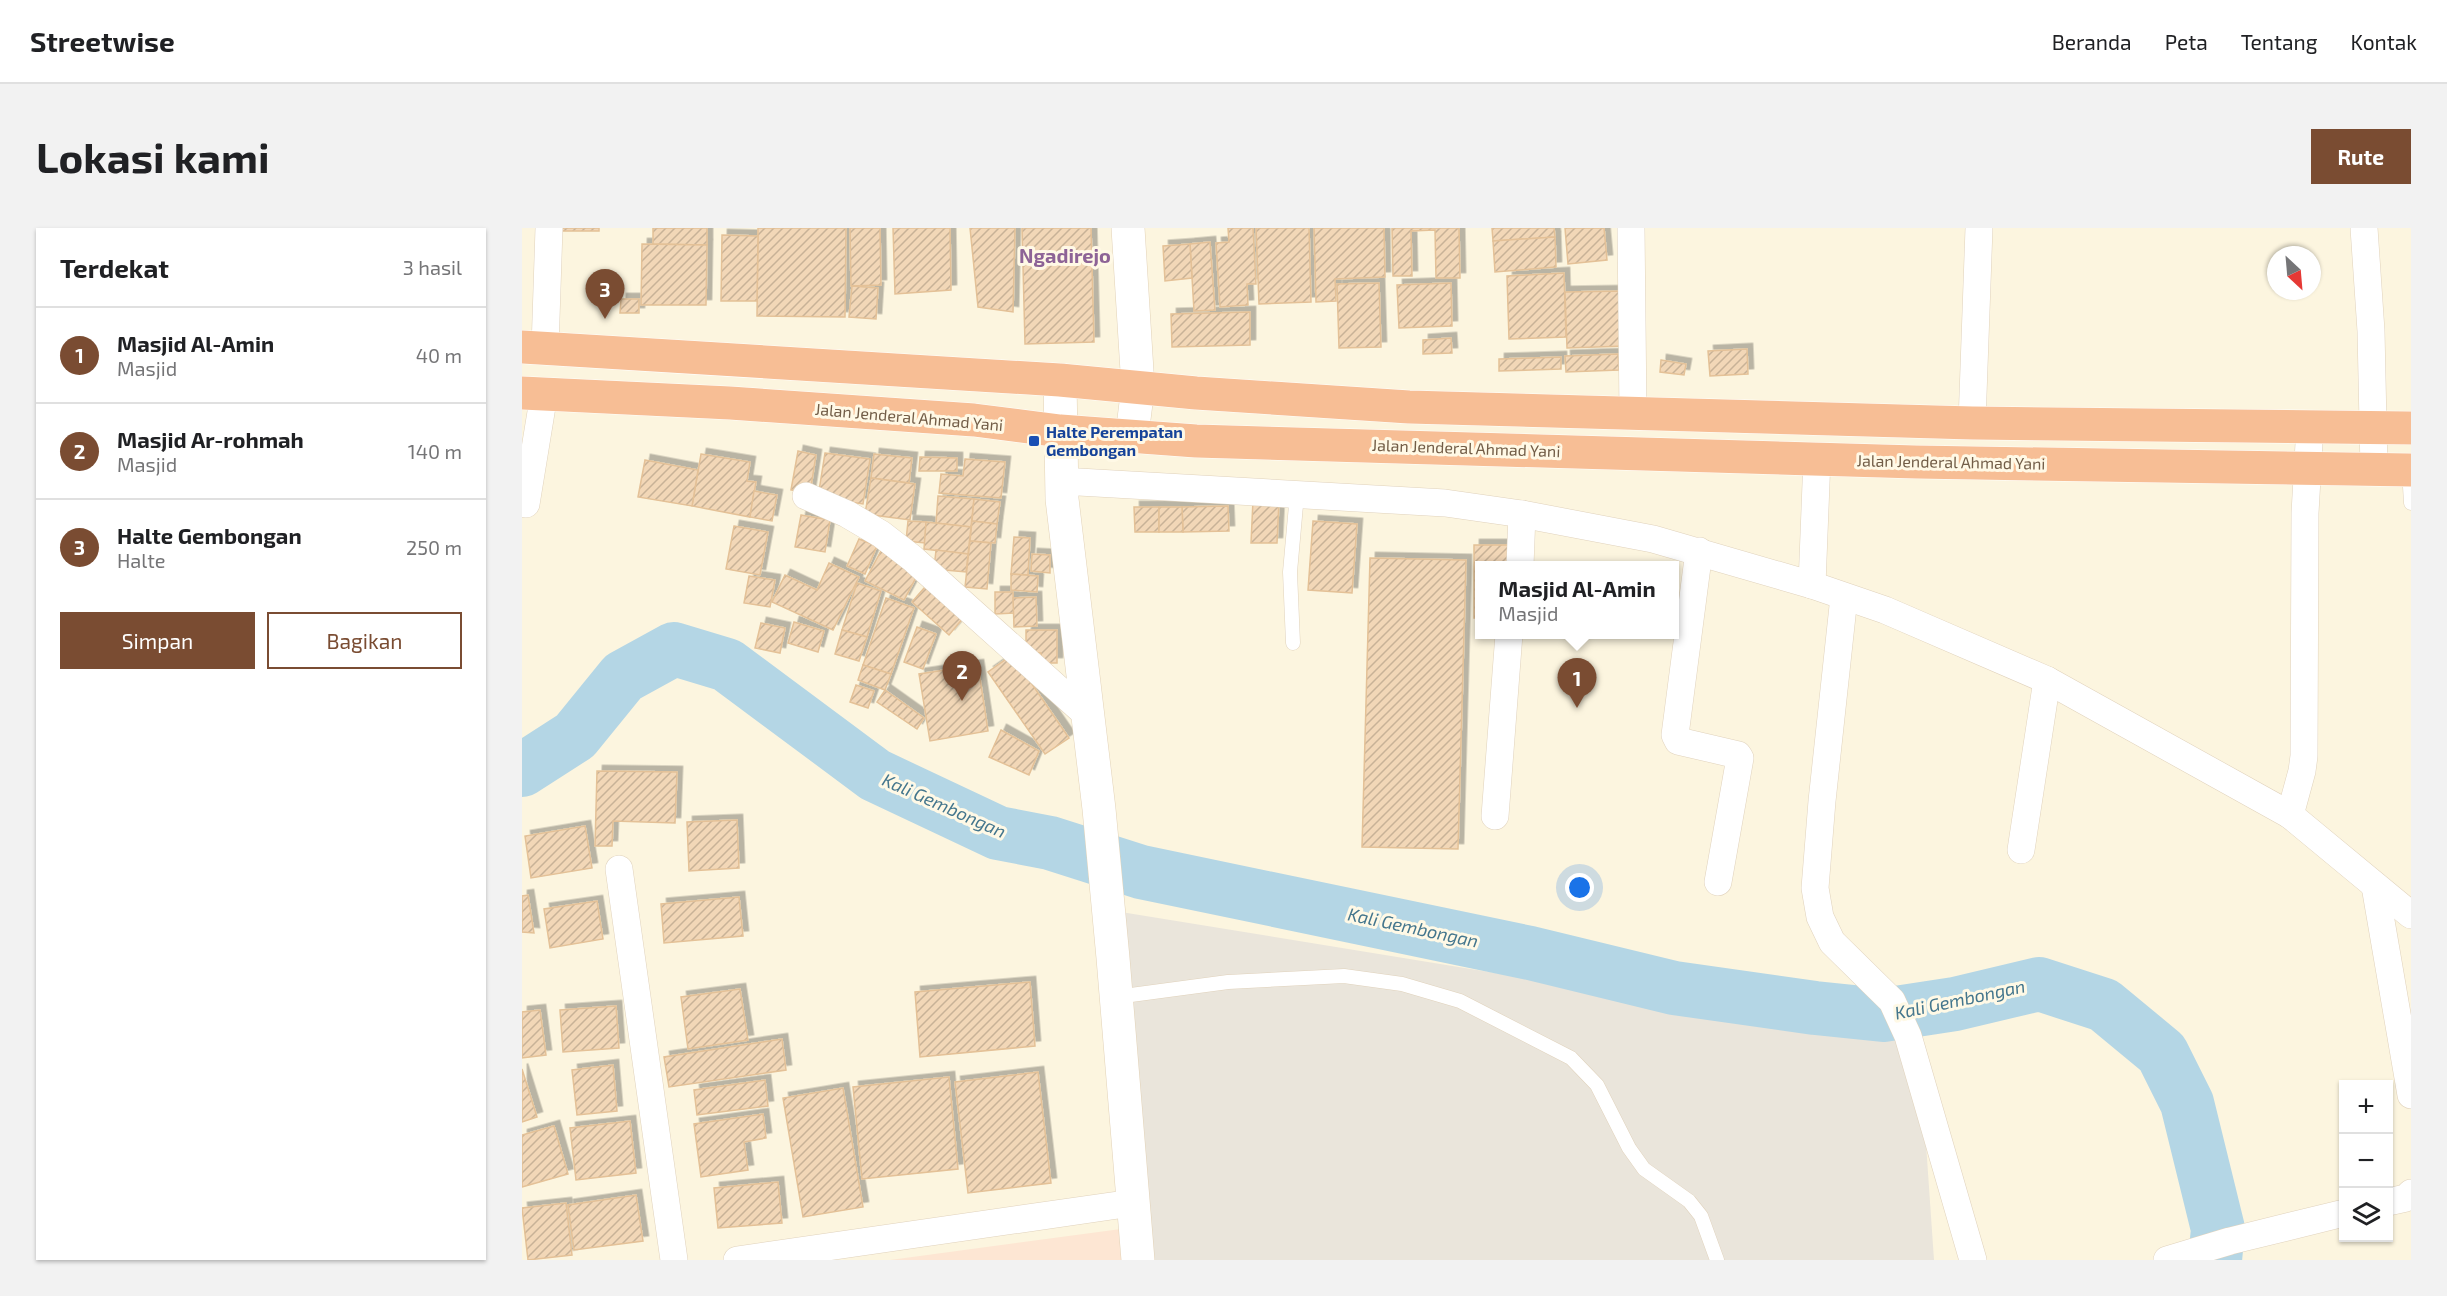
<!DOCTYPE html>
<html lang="id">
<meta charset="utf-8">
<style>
:root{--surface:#fff;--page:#f2f2f2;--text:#202124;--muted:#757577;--line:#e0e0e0;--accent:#7a4c32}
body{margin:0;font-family:"Exo 2",sans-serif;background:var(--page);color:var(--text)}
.controls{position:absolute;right:18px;bottom:18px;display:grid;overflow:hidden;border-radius:0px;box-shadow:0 2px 4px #0004}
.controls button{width:54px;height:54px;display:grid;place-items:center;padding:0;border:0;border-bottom:2px solid var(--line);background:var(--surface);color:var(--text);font:30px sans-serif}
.compass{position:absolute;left:1745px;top:18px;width:54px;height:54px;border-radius:50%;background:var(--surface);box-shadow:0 2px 4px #0004;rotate:154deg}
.you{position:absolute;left:1058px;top:660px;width:21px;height:21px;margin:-15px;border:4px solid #fff;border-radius:50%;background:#1a73e8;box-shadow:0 0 0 9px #1a73e833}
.badge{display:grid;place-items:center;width:39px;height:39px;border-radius:50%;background:var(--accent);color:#fff;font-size:20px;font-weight:700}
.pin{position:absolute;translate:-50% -50px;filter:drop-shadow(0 2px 3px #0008)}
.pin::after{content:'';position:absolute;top:32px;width:21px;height:18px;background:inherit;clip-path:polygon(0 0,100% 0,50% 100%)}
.popup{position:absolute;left:953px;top:333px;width:204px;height:78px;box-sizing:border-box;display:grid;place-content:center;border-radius:0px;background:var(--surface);filter:drop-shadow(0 2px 4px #0005);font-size:20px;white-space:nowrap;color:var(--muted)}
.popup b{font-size:22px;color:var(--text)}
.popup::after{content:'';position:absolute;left:50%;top:100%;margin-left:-12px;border:12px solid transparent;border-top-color:var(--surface)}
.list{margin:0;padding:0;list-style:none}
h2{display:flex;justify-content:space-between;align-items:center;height:78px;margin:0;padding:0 24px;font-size:26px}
h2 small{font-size:20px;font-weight:400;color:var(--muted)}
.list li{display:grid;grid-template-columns:39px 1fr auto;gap:18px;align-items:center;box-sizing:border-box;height:96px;padding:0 24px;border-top:2px solid var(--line)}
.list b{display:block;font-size:22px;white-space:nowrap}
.list p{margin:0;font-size:20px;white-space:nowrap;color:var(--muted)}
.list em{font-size:20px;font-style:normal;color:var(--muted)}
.actions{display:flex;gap:12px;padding:18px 24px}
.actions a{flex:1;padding:14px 0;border:2px solid var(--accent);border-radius:0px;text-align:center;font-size:21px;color:var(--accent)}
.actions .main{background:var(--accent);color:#fff}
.icon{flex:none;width:33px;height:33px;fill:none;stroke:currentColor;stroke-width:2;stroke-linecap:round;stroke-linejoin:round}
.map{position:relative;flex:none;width:1889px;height:1032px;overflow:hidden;border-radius:0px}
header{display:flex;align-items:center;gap:36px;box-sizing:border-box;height:84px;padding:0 30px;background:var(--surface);border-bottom:2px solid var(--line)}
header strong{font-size:28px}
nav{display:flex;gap:33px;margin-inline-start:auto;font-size:21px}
.intro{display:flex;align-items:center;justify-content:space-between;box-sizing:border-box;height:144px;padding:0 36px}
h1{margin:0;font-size:42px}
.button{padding:15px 27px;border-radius:0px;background:var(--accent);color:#fff;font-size:21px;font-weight:700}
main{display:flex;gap:36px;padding:0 36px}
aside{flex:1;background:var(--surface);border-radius:0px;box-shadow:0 2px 4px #0004}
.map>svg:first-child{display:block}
.commercial{fill:#fde6d3}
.industrial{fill:#eae5db}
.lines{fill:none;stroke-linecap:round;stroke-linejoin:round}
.river{stroke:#b4d6e5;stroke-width:54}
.building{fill:url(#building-hatch);stroke:#e4c197;stroke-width:1.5;filter:url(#shadow)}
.lane-casing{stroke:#e0d2bc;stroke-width:15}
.street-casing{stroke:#e0d2bc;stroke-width:28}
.secondary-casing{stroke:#e2d2b7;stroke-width:34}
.highway-casing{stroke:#fff;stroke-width:34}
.lane{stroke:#fff;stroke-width:14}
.street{stroke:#fff;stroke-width:27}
.secondary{stroke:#fff;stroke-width:33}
.highway{stroke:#f7be95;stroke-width:33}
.transit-dot{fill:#1a4fb4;stroke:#fff9e6;stroke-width:2}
.labels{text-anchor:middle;stroke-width:6;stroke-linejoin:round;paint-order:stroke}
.street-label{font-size:16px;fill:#725d47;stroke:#fff9e6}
.transit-label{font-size:16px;font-weight:bold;fill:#164399;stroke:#fff9e6;text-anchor:start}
.water-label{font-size:18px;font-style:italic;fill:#44768d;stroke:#fff9e6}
.quarter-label{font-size:20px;font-weight:bold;fill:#8d6396;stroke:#fff9e6}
</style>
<header>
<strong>Streetwise</strong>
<nav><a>Beranda</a><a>Peta</a><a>Tentang</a><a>Kontak</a></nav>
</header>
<div class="intro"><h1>Lokasi kami</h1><a class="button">Rute</a></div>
<main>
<aside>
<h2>Terdekat<small>3 hasil</small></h2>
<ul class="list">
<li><span class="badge">1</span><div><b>Masjid Al-Amin</b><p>Masjid</p></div><em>40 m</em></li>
<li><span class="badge">2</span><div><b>Masjid Ar-rohmah</b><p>Masjid</p></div><em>140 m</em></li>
<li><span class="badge">3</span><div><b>Halte Gembongan</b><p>Halte</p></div><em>250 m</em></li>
</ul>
<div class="actions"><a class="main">Simpan</a><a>Bagikan</a></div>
</aside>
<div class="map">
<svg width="1889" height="1032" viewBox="0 0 1889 1032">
<defs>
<pattern id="building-hatch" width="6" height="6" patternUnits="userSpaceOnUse" patternTransform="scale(1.5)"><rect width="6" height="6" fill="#f2d7b7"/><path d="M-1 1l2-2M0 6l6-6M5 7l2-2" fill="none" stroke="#c8b297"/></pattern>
<filter id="shadow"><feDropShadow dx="5.5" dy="-5.5" stdDeviation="0" flood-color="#0004"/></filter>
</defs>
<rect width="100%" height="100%" fill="#fcf5df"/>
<polygon class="commercial" points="599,1001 602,1032 368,1032"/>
<polygon class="industrial" points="599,684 1397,814 1412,1032 629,1032"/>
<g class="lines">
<polyline class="river" points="0,542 53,508 101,449 152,421 205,437 353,547 476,605 528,615 619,644 1008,725 1152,760 1293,780 1361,787 1433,776 1517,756 1582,777 1640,825 1665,875 1696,1001 1693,1032"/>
</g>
<g class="building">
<rect x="38" y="0" width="39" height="3"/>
<polygon points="131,0 185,0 185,17 131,16"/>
<polygon points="236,0 324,0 323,89 235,88"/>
<polygon points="328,0 358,0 359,57 329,58"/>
<polygon points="371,0 428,0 429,62 373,66"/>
<polygon points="448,0 493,0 491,84 456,79"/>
<polygon points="500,0 569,0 572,114 503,116"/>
<polygon points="706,0 731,0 734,56 725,56 726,77 698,79 694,15 707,14"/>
<polygon points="734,0 787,0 789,74 737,76"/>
<polygon points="792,0 862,0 863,49 813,51 814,73 794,74"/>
<polygon points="870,0 937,0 938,50 914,50 913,2 889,3 890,48 871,48"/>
<polygon points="970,0 1032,0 1033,9 971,13"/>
<polygon points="1043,0 1082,0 1085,32 1046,36"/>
<polygon points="200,7 236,8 235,73 199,73"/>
<polygon points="1033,9 1034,39 973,44 971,13"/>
<polygon points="688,14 693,82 672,83 668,16"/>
<polygon points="120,16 185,17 184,77 119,77"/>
<polygon points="668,16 670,50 643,53 641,18"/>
<polygon points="1042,45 1044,109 987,111 985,48"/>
<polygon points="857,55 859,119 817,120 815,56"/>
<polygon points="929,55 930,98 877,100 875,57"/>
<polygon points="330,58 356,60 354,91 327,89"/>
<polygon points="1102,63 1104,118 1045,120 1043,64"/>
<polygon points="99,71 117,71 117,85 98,85"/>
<polygon points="728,84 728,117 650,119 649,86"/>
<polygon points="929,110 930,125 901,126 901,112"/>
<polygon points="1225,121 1226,146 1188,148 1186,123"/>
<polygon points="1096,126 1097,142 1044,144 1043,128"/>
<polygon points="1039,129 1039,141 977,143 977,131"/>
<polygon points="1139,132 1164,136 1162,147 1138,144"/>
<polygon points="276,223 294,227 288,265 269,262"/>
<polygon points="303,225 348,231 341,276 296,269"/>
<polygon points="179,226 228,234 225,253 234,254 228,289 170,278"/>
<polygon points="352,226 390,230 387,255 349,250"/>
<polygon points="398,229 435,230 435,243 397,243"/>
<polygon points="443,231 483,234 479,270 417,265 419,246 441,248"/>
<polygon points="123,232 176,242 170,278 116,269"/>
<polygon points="349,250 393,256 388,292 343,286"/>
<polygon points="232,263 255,267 250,293 228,289"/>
<polygon points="416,268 452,271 449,299 414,295"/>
<polygon points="452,271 478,274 475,296 450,293"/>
<polygon points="731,272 757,273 755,315 729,315"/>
<polygon points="706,278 707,303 661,304 660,279"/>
<polygon points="612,279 637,279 637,304 613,304"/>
<polygon points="637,279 660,279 661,304 637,304"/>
<polygon points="279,287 308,292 303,324 273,319"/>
<polygon points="386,293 404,294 403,315 384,313"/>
<polygon points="450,293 475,296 473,315 448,313"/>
<polygon points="791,293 835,296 830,365 786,362"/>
<polygon points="404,294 449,299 446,326 402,321"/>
<polygon points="212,298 246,304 238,347 204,341"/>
<polygon points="492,309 508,310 506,347 489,346"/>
<polygon points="337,311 355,318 343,346 325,338"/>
<polygon points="448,313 469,315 465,361 443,359"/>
<polygon points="952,317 989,317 989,338 958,338 958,390 952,390"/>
<polygon points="360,321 399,340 382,372 343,353"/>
<polygon points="414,322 446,326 444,344 412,341"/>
<polygon points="510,326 528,327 528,345 509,343"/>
<polygon points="848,330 944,332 936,621 840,619"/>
<polygon points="307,335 337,349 311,402 250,374 263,347 295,362"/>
<polygon points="489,346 516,348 515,364 489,362"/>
<polygon points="227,348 253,352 248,379 222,375"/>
<polygon points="410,351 447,383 427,407 390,374"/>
<polygon points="335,355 359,363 345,409 320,402"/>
<polygon points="473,364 491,364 492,385 473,386"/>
<polygon points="514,369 515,398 492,399 491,370"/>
<polygon points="364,370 392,380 369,446 341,437"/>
<polygon points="272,394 302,403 296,424 266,415"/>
<polygon points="239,395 263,400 258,425 233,420"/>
<polygon points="395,399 414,406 401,441 382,434"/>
<polygon points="320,402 345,409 337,433 313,426"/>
<polygon points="504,402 535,402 535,435 519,435 519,425 504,425"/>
<polygon points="490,427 547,510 523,526 466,444"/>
<polygon points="341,437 369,446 363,462 336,452"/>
<polygon points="456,437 466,503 408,513 397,446"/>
<polygon points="334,457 352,463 346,480 328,474"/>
<polygon points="363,462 402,490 395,501 355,474"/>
<polygon points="479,502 517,523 507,547 467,529"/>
<polygon points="75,543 155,544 153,595 91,593 90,618 73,618"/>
<polygon points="215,592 217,640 167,643 165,594"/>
<polygon points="63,598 70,640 9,650 3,608"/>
<polygon points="6,667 12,705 0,704 0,668"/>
<polygon points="217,669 221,708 142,715 139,676"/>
<polygon points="75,673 81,711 28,720 22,681"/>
<polygon points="508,754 513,818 398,829 393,764"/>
<polygon points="218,761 226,812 166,821 159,769"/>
<polygon points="94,778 97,820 41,824 38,782"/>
<polygon points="18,782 24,827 0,830 0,784"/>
<polygon points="260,811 264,842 147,859 142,829"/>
<polygon points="91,837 95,883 55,887 50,842"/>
<polygon points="0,841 15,889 0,894"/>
<polygon points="516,844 529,955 446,965 433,854"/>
<polygon points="427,849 436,941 340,951 331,859"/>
<polygon points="243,852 246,878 175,887 172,862"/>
<polygon points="321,860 341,979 281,989 261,870"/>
<polygon points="241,886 244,910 222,914 226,942 179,949 172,896"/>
<polygon points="108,893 114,945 54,952 48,900"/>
<polygon points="32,898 46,946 0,959 0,907"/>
<polygon points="256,954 260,995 196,1000 192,960"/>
<polygon points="114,967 121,1013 52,1022 46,977"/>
<polygon points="44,975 50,1027 6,1032 0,980"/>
</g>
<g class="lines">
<g class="lane-casing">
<g id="lane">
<polyline points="1887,242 1889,275"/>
<polyline points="771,415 768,344 775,266"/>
<polyline points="594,769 706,754 822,748 880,756 938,773 1049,830 1075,857 1107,920 1122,941 1167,973 1179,988 1195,1032"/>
</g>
</g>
<g class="street-casing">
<g id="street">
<polyline points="1109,0 1111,185"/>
<polyline points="1842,0 1849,103 1852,242"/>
<polyline points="23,121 27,0"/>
<polyline points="1450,195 1457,0"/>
<polyline points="539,253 923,275 1000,286 1131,311 1290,357 1363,382 1525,452 1768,587 1889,687"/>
<polyline points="284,268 325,286 359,306 390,330 564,486"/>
<polyline points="4,276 22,166"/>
<polyline points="1177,323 1153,507 1156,513 1216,527 1218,530 1196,654"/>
<polyline points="998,338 1000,286"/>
<polyline points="1290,357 1295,230"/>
<polyline points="1322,369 1300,573 1293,660 1298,689 1310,714 1370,773 1386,808 1451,1032"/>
<polyline points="1768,587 1780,543 1782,528 1783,285 1788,198"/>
<polyline points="973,588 987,406"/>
<polyline points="1499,622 1525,452"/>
<polyline points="97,641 152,1032"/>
<polyline points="1853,658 1889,867"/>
<polyline points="1866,974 1884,970 1889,965"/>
<polyline points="215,1032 610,975"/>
<polyline points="1645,1032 1708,1013 1822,985"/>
</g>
</g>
<g class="secondary-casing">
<g id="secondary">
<polyline points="606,0 616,159 610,207"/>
<polyline points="538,152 540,271 577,581 591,730 616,1032"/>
</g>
</g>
<g class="highway-casing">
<g id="highway">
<polyline points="0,119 538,152 674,165 887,179 1450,195 1889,200"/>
<polyline points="0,165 208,175 452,192 538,203 674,213 1394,234 1889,242"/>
</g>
</g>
<use href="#lane" class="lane"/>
<use href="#street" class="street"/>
<use href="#secondary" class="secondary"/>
<use href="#highway" class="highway"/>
</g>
<rect class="transit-dot" x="506" y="207" width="12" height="12" rx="3"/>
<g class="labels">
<g class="street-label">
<text transform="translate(387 189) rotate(5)" y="6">Jalan Jenderal Ahmad Yani</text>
<text transform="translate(944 220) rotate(2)" y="6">Jalan Jenderal Ahmad Yani</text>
<text transform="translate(1429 234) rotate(1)" y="6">Jalan Jenderal Ahmad Yani</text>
</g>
<g class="transit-label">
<text x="524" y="210">Halte Perempatan<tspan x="524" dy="18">Gembongan</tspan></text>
</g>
<g class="water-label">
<text transform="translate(422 578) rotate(24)" y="6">Kali Gembongan</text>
<text transform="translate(891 700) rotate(12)" y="6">Kali Gembongan</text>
<text transform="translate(1438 772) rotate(-12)" y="6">Kali Gembongan</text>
</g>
<g class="quarter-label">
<text x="543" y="35">Ngadirejo</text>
</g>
</g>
</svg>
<div class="controls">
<button>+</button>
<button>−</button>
<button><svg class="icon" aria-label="layers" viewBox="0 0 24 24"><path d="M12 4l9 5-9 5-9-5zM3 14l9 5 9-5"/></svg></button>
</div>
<svg class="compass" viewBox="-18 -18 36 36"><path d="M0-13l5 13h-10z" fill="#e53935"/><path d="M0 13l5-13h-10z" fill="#757577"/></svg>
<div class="you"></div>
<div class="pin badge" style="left:1055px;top:480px">1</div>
<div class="popup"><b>Masjid Al-Amin</b>Masjid</div>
<div class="pin badge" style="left:440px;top:473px">2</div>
<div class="pin badge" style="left:83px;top:91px">3</div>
</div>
</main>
